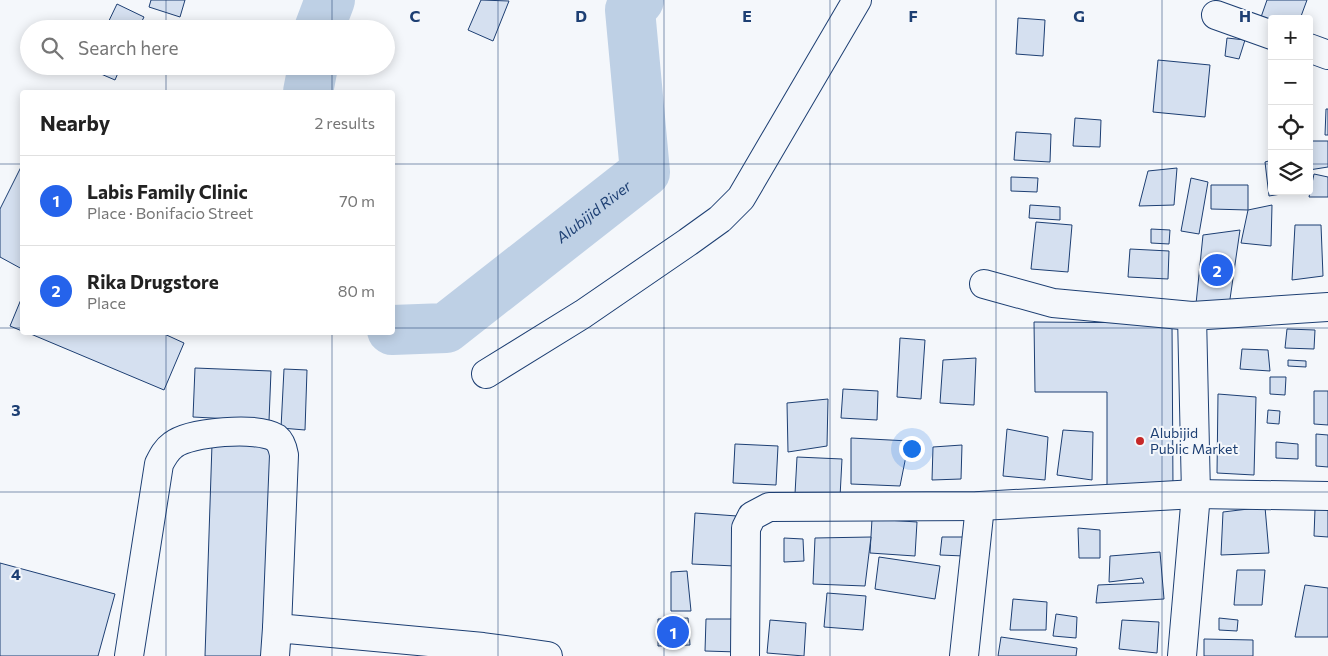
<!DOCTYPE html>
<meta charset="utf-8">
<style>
:root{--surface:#fff;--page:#f6f6f6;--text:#222;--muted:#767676;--line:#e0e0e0;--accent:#2563eb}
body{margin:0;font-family:Commissioner,sans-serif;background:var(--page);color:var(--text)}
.controls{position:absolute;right:15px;top:15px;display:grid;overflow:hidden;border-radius:5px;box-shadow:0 2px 12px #0003}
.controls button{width:45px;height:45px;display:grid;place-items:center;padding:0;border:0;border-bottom:1px solid var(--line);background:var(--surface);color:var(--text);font:25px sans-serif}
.you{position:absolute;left:911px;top:448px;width:18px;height:18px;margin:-12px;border:4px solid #fff;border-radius:50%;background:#1a73e8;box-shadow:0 0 0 8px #1a73e833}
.badge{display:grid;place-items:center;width:32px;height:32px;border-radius:50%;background:var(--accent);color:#fff;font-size:16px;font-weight:700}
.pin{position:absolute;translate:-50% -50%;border:2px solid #fff;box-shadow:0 1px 5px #0006}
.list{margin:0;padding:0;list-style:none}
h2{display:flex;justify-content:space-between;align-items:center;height:65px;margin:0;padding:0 20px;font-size:21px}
h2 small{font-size:16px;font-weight:400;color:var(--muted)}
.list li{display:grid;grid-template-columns:32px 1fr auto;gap:15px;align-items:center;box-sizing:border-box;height:90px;padding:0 20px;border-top:1px solid var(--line)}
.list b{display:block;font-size:19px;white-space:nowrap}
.list p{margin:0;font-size:16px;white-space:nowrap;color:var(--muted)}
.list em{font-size:16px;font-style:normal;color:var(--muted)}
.icon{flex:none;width:28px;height:28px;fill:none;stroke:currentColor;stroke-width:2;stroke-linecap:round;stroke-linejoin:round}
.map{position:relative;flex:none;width:1328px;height:656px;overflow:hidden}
.search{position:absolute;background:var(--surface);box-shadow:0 2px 12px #0003;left:20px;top:20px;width:375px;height:55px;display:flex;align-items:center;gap:12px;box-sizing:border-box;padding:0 18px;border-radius:28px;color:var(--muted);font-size:19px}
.panel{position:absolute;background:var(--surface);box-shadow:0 2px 12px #0003;left:20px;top:90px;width:375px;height:245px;border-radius:5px}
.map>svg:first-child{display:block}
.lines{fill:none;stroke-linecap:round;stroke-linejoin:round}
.river{stroke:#bed0e5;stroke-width:50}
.building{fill:#d5e0f0;stroke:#1d3f73}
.minor-casing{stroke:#1d3f73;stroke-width:30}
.minor{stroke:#f4f7fb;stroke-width:28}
.grid{fill:none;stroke:#1d3f73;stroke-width:1;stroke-opacity:0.55}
.poi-dot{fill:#c62828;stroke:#f4f7fb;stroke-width:2}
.labels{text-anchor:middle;stroke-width:4;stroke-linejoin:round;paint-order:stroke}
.poi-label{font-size:14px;fill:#1d3f73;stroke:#f4f7fb;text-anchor:start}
.water-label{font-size:15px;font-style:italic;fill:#1d3f73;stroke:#f4f7fb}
.grid-label{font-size:16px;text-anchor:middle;font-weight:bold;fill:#1d3f73;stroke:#f4f7fb;stroke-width:4;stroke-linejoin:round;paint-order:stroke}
</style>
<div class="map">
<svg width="1328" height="656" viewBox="0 0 1328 656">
<rect width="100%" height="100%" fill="#f4f7fb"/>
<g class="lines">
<g class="river">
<polyline points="319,29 330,0"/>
<polyline points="308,92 313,66"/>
<path id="s1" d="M392 330 446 328 645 172 630 10 639 0"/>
</g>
</g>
<g class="building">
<polygon points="151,0 185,0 180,17 149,7"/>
<polygon points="481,0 509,1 493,41 468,30"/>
<polygon points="1267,0 1307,0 1300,19 1272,19 1272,24 1260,20"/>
<polygon points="117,4 144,17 138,29 105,29"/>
<polygon points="1018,18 1045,20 1043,56 1016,54"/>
<polygon points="1227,38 1245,40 1239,59 1225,56"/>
<polygon points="1158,60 1210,65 1205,117 1153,112"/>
<polygon points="88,66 121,66 115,80 87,68"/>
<polygon points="1326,109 1328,109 1328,135 1325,135"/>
<polygon points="1075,118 1101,120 1100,147 1073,146"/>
<polygon points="1016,132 1051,134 1050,162 1014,160"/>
<polygon points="1309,141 1328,141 1328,167 1309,170"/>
<polygon points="1272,160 1272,191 1299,191 1269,196 1265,162"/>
<polygon points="22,165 22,269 0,257 0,209"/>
<polygon points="1177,168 1174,205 1139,206 1148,171"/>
<polygon points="1314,174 1328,177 1328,197 1309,197"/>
<polygon points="1011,177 1038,178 1037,192 1011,191"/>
<polygon points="1191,178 1208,182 1199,234 1181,231"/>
<polygon points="1211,185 1248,185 1248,210 1211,209"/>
<polygon points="1030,205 1060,207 1060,220 1029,218"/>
<polygon points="1272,205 1271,246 1241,243 1248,210"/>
<polygon points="1036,222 1072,225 1068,272 1031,269"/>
<polygon points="1295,225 1321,225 1323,276 1292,280"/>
<polygon points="1151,229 1170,230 1169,244 1151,243"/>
<polygon points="1240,230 1229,306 1196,304 1203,235"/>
<polygon points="1130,249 1169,251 1168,279 1128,277"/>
<polygon points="22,297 22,331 10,326"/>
<polygon points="1034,322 1172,323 1173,489 1107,490 1107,392 1035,392"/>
<polygon points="1287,329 1315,330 1314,349 1285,348"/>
<polygon points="26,332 160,332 184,343 164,390"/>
<polygon points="900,338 925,340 921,399 897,397"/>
<polygon points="1242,349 1268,350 1270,371 1240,369"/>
<polygon points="976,358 974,405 940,403 943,360"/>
<polygon points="1288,360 1306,361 1306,367 1288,366"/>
<polygon points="195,368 271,371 269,421 193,417"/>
<polygon points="284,369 307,370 305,430 281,428"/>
<polygon points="1270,377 1286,377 1285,395 1270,394"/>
<polygon points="843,389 878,391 877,420 841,418"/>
<polygon points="1314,391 1328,391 1328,425 1314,424"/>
<polygon points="1218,394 1256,397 1254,475 1217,473"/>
<polygon points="828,399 827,446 788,452 787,403"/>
<polygon points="1268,410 1280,411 1279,424 1267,423"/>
<polygon points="1007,429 1048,437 1045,480 1003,476"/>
<polygon points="1063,430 1093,432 1092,480 1057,475"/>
<polygon points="1316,434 1328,435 1328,467 1316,466"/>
<polygon points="851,438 909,441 900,486 851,484"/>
<polygon points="1276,442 1298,444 1298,459 1276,458"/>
<polygon points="212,444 271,446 264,656 205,656"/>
<polygon points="735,444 778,446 776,485 733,483"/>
<polygon points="962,445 961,479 932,480 933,447"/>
<polygon points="797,457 842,459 840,497 795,494"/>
<polygon points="1265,507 1269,553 1221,555 1223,512"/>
<polygon points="1315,509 1328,509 1328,537 1314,536"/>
<polygon points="695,513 737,516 735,566 692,564"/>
<polygon points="872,519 917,522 915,556 870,553"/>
<polygon points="1078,528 1100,530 1100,558 1079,558"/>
<polygon points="871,537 865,586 813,584 815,538"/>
<polygon points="942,537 965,537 964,556 940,555"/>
<polygon points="784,538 803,539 804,561 784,562"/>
<polygon points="1160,552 1164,599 1096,603 1098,585 1144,583 1142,578 1109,582 1110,556"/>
<polygon points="879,557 940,566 935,599 875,589"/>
<polygon points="0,563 115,594 98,656 0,656"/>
<polygon points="1237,570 1265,570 1262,605 1234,605"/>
<polygon points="687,571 691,611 671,611 671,572"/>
<polygon points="1305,585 1328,588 1328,637 1295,637"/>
<polygon points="827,593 866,596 863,630 824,627"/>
<polygon points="1013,599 1047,602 1046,630 1010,630"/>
<polygon points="1056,614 1077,617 1076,638 1053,636"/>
<polygon points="688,618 690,645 658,646 658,619"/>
<polygon points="1219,618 1238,620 1237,631 1219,630"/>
<polygon points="706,619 738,619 738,652 705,651"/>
<polygon points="770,620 806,623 804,656 767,653"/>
<polygon points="1122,620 1159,622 1157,653 1119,649"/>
<polygon points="1001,637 1077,648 1076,656 998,656"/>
<polygon points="1204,639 1253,640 1253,656 1204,656"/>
</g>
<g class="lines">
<g class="minor-casing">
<g id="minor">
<polyline points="1216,15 1272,35"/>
<polyline points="1309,48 1328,55"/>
<polyline points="984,284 1053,303 1192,316 1328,307"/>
<polyline points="486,374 583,314 688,242 720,219 741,198 857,0"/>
<path d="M129 656 159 464C163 456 166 450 173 445 189 432 258 426 276 438 281 442 283 449 284 455L277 628"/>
<polyline points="275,656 277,628 483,647 548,656"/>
<polyline points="745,656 746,528 752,516 769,507 980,506 1196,494 1328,496"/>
<polyline points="964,656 980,506"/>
<polyline points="1182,656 1196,494 1192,316"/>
</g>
</g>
<use href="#minor" class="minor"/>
</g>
<path class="grid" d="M166 0V29M332 0V29M498 0V656M664 0V656M830 0V656M996 0V656M1162 0V656M166 66V92M332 66V92M0 164H22M392 164H1272M1309 164H1328M0 328H22M392 328H1328M166 332V656M332 332V656M0 492H1328"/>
<circle class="poi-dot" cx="1140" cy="441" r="5"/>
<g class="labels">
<g class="poi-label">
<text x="1150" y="438">Alubijid<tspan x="1150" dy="16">Public Market</tspan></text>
</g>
<g class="water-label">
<text dy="5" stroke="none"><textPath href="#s1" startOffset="242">Alubijid River</textPath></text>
</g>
</g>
<g class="grid-label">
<text x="415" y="22">C</text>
<text x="581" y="22">D</text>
<text x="747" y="22">E</text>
<text x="913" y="22">F</text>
<text x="1079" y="22">G</text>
<text x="1245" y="22">H</text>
<text x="16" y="416">3</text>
<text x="16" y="580">4</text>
</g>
</svg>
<div class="controls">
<button>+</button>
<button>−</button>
<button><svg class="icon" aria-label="locate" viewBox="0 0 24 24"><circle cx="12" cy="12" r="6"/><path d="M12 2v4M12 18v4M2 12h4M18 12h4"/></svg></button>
<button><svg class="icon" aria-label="layers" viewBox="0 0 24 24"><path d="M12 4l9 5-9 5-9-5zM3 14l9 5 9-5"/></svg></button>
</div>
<div class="you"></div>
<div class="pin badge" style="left:673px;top:632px">1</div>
<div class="pin badge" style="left:1217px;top:270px">2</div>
<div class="search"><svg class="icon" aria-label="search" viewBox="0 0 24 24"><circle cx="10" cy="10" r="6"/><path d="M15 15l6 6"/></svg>Search here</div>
<section class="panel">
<h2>Nearby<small>2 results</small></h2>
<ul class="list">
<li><span class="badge">1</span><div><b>Labis Family Clinic</b><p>Place · Bonifacio Street</p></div><em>70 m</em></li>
<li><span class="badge">2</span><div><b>Rika Drugstore</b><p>Place</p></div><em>80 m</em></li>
</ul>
</section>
</div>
